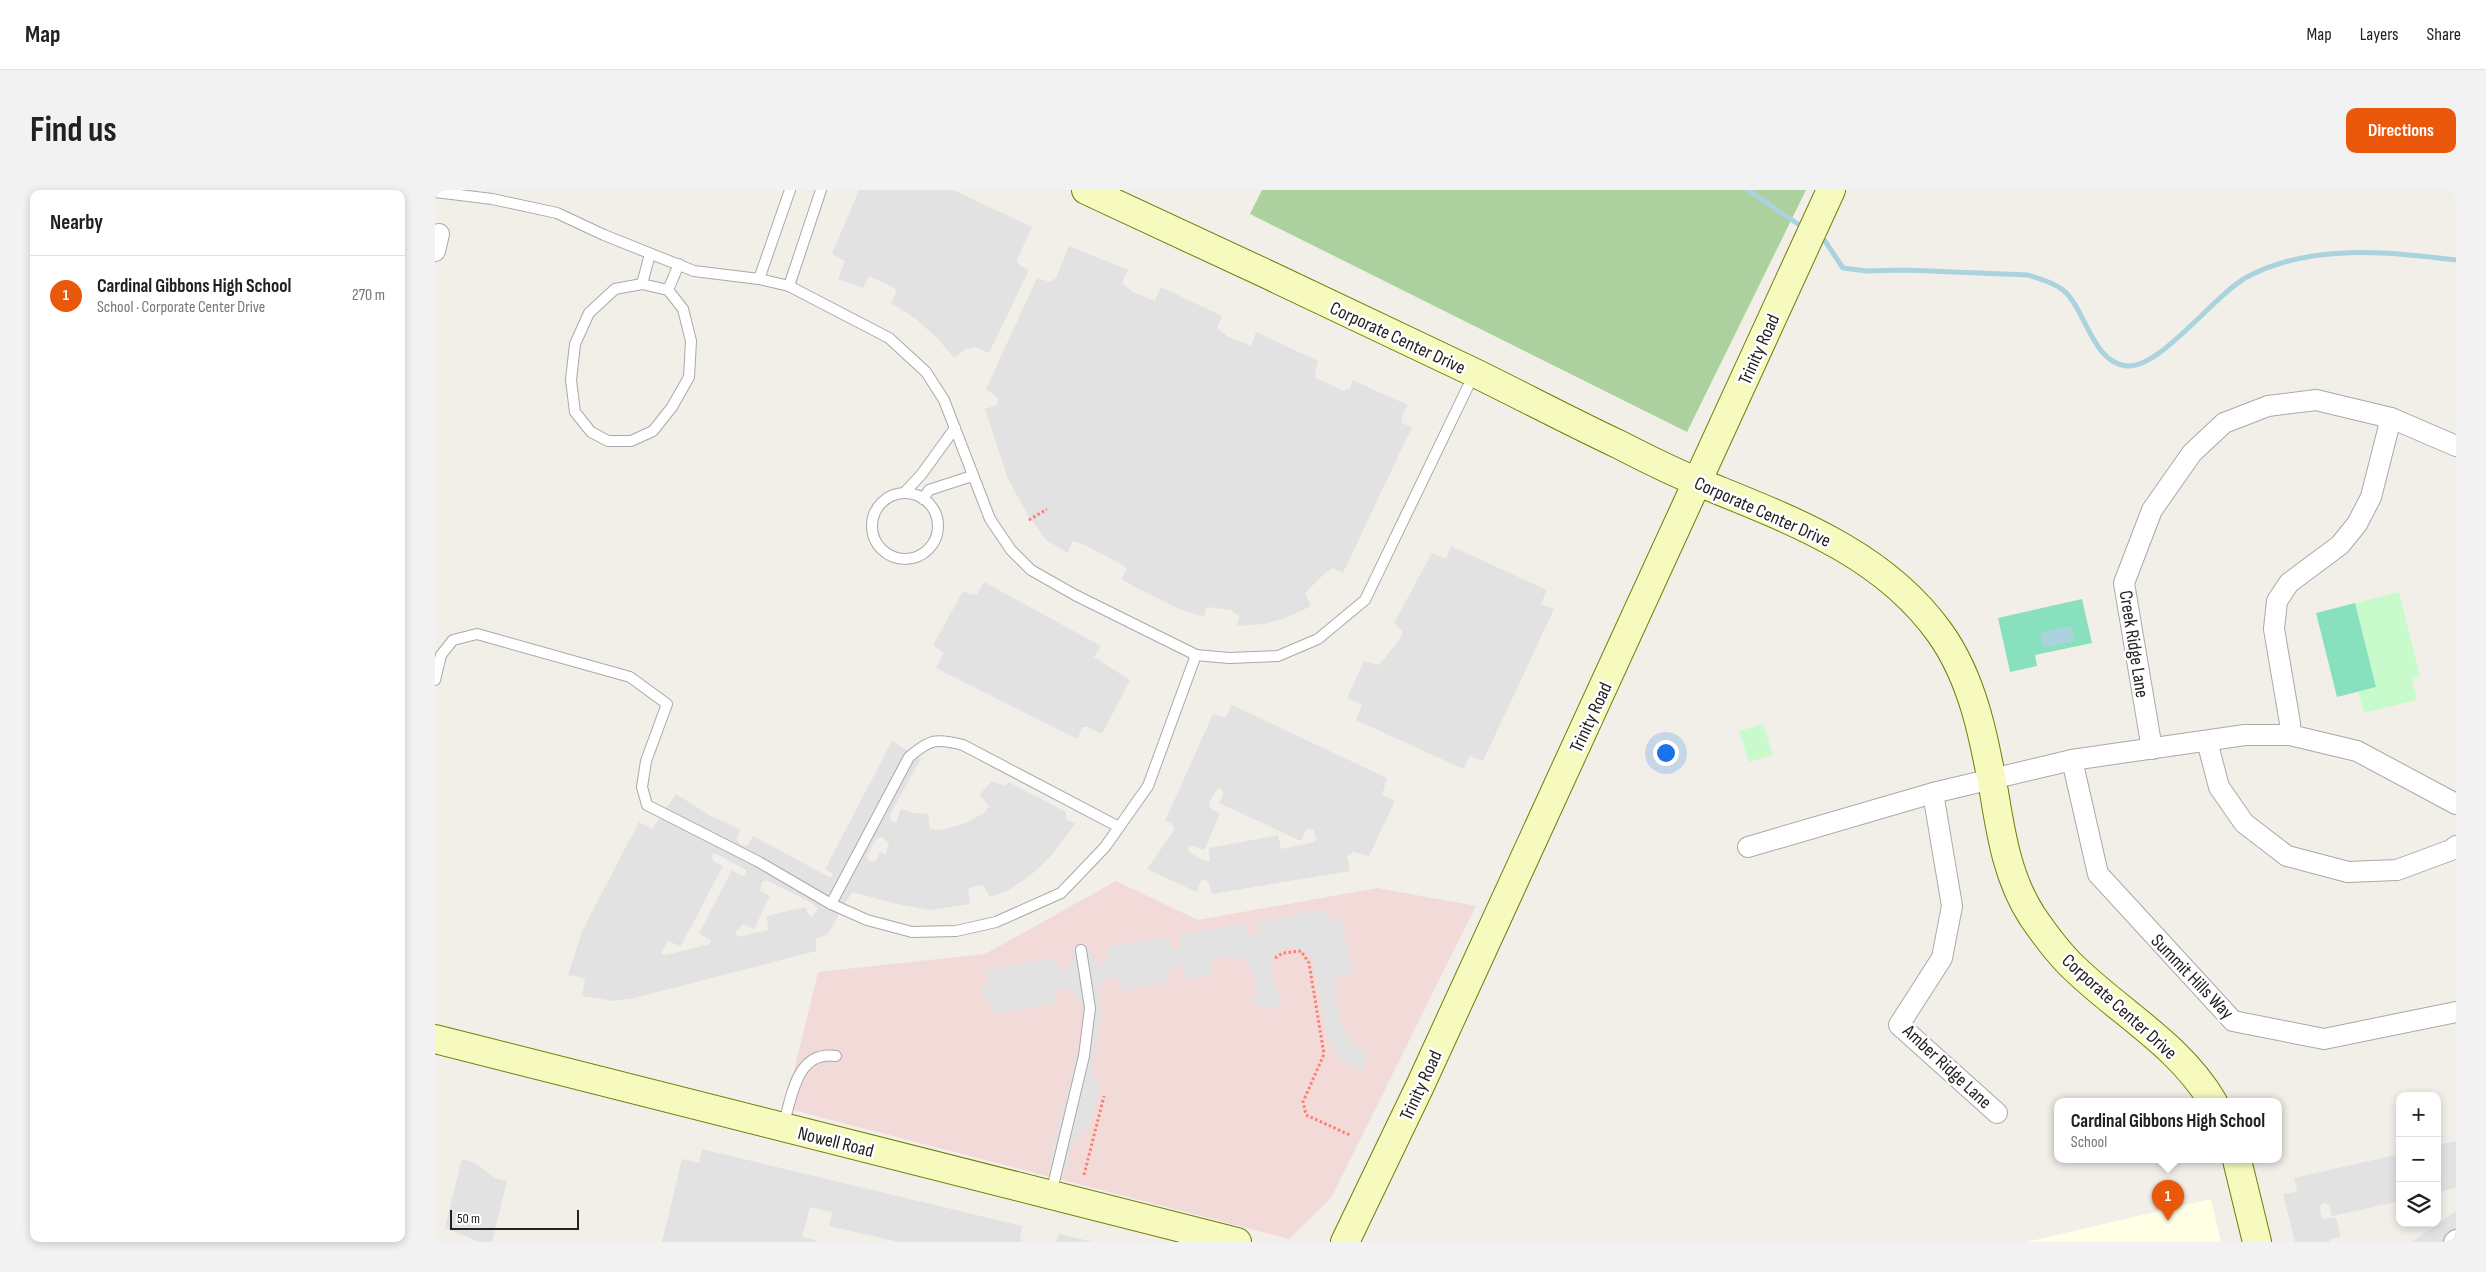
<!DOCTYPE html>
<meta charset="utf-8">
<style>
:root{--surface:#fff;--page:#f2f2f2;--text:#202124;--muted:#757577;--line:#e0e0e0;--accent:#ea580c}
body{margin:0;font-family:"Sofia Sans Condensed",sans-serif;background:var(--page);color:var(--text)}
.controls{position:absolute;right:15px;bottom:15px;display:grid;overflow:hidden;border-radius:10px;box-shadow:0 2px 8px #0003}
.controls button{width:45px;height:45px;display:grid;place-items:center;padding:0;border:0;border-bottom:1px solid var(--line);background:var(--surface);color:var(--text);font:25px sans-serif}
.scale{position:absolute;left:15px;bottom:12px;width:129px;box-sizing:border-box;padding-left:5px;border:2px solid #222;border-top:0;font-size:14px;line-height:18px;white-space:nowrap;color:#222;-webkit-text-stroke:4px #fff;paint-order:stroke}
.you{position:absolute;left:1230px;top:562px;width:18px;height:18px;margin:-12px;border:4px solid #fff;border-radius:50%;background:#1a73e8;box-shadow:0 0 0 8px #1a73e833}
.badge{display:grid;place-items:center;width:32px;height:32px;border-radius:50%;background:var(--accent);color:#fff;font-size:16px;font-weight:700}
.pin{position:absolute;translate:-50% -41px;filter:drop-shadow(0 1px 2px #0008)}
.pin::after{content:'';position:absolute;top:26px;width:18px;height:15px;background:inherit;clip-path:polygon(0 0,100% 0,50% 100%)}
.popup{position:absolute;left:1619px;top:908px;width:228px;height:65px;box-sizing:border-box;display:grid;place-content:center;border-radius:10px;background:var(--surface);filter:drop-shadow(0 1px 4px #0005);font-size:16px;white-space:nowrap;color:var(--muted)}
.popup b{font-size:19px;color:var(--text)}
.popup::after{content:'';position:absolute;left:50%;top:100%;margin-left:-10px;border:10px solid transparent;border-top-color:var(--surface)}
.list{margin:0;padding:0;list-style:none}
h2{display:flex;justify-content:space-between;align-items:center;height:65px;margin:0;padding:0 20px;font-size:21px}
h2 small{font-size:16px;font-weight:400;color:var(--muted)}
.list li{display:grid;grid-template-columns:32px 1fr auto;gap:15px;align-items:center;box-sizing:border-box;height:80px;padding:0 20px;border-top:1px solid var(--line)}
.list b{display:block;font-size:19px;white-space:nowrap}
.list p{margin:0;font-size:16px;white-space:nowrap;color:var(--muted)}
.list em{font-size:16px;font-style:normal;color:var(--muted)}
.icon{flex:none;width:28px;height:28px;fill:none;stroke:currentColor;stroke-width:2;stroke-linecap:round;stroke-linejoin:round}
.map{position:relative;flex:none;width:2021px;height:1052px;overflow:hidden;border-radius:10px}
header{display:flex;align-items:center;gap:30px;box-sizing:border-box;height:70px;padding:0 25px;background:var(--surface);border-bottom:1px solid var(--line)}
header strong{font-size:24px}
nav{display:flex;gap:28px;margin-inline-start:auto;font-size:18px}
.intro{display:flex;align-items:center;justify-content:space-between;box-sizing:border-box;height:120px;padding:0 30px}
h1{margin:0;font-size:35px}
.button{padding:12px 22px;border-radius:10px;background:var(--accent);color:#fff;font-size:18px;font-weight:700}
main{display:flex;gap:30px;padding:0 30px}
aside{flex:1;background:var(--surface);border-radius:10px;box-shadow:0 2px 8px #0003}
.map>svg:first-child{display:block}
.commercial{fill:#f2dad9}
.education{fill:#ffffe5}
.forest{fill:#add19e}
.park{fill:#c8facc}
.pitch{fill:#88e0be}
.parking{fill:#e2e2e2;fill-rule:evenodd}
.water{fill:#aad3df}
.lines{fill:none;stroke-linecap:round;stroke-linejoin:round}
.stream{stroke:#aad3df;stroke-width:5}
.lane-casing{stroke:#a9a9a9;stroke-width:12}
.street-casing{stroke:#a9a9a9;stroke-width:22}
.secondary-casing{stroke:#707d05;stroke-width:30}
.path{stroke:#fa8072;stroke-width:3;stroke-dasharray:2.5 2.5;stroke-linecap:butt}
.lane{stroke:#fff;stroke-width:10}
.street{stroke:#fff;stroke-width:20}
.secondary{stroke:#f7fabf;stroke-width:28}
.labels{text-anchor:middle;stroke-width:5;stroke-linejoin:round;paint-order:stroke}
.street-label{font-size:19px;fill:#222;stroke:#fff}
</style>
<header>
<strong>Map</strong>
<nav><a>Map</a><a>Layers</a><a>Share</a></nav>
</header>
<div class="intro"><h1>Find us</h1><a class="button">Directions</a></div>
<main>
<aside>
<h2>Nearby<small></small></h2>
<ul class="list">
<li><span class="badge">1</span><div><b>Cardinal Gibbons High School</b><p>School · Corporate Center Drive</p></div><em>270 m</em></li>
</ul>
</aside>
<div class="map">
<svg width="2021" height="1052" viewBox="0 0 2021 1052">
<rect width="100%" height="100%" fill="#f2efe9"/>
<polygon class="commercial" points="681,691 763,730 942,698 1041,716 896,1008 854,1049 350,918 383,782 550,764"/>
<polygon class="education" points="1776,1009 1786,1052 1592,1052"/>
<polygon class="forest" points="827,0 1371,0 1252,242 815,24"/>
<g class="park">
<polygon points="1964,402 1985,486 1977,488 1982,510 1929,523 1923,501 1941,497 1920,413"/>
<polygon points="1328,534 1338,565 1314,572 1304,541"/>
</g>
<g class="pitch">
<polygon points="1647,409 1657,453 1600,465 1602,476 1575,482 1563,428"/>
<polygon points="1920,413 1941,497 1902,507 1881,423"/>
</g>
<g class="parking">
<polygon points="424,0 518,0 597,37 582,70 584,75 594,80 554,163 540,157 531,159 519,168 502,148 481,129 456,113 461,103 460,98 434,86 428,98 403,89 410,71 397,64"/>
<polygon points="634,56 693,80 687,93 698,102 720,111 726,97 787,126 782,138 792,146 816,156 821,142 883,171 880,181 881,188 909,201 915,199 917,190 973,215 967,226 967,233 977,237 908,383 898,378 891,382 870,403 876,416 851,428 829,434 802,436 804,426 796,420 771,417 769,427 744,419 700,397 686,389 692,379 684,373 650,355 638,351 633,363 611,350 593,325 573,289 550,219 562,215 563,208 551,199 602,88 615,92 621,88"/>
<polygon points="1016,356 1112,400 1106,414 1119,419 1048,571 1035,566 1028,579 921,530 927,515 912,508 929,471 944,475 965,449 968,442 959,433 997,363 1011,369"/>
<polygon points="549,392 666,456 659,467 695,490 667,544 653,537 648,537 642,549 501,478 509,463 498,455 528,401 536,405 542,404"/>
<path d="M797 515 952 588 947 605 960 611 934 666 918 662 912 666 915 681 777 704 773 691 767 689 761 702 712 679 740 639 736 633 730 631 778 524 790 528ZM783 598 787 599 788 606 784 613 866 651 871 639 878 640 881 647 880 652 846 659 843 645 774 658 775 671H770L754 662 753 657 757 655 769 660 785 624 775 618 774 613Z"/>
<path d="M457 551 486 569 455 624V630L461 633 466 619 480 623 493 624 495 639 506 640 531 633 549 623 554 616 544 605 557 591 569 596 574 592 631 622V630L641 633 615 667 597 684 574 700 555 707 548 695 540 696 533 699 535 714 494 720 462 714 417 702 393 744 381 749V761L199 808 178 811 147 806 150 788 133 785 148 739 204 632 217 639 241 604 274 625 306 640 301 649 305 654 312 656 318 646 396 688 398 684 390 679ZM447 647 454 653 451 664 445 662 441 671H434L432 667 436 658 442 648ZM280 663 311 680V685L307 686 297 680 264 744 276 750 275 754 231 765 226 764 232 751 246 756 288 676 278 671 277 665ZM331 690 377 713 383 719 377 727 374 725 370 717 332 726 333 740 303 747 300 743 308 734 319 739 335 706 325 701 327 692Z"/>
<polygon points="890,719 893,730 907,730 917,784 899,788 899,793 906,834 914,851 934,865 927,882 906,870 897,856 892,845 878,770 872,763 860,757 846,759 838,766 835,785 847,810 839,820 832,815 818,815 821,795 819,787 812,772 804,767 782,768 776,772 777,784 752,790 749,778 744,776 733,781 735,792 688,801 685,789 677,787 671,790 664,798 666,827 656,879 664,896 654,938 640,951 634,963 633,977 614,973 648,839 647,813 635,800 625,798 619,803 621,813 559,825 557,814 547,808 546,799 551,796 552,788 551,780 621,767 623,779 627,780 634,778 638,774 637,759 654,756 657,767 662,773 670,773 674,769 672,757 733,747 736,758 741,760 746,757 743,745 811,733 813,742 817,746 823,745 823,731"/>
<polygon points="2021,951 2021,998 2002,1002 2002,955"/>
<polygon points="267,959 587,1036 585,1051 589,1052 464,1052 394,1036 397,1022 375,1017 367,1047 381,1050 381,1052 227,1052 247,969 264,973"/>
<polygon points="1965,964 1965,1011 1897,1026 1894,1014 1887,1013 1885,1018 1887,1029 1901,1028 1906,1047 1895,1049 1894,1052 1860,1052 1848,1004 1860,1002 1862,998 1859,988"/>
<polygon points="27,969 40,973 60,988 72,991 57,1052 45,1052 10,1038"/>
<polygon points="2021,1021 2021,1052 1977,1052"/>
<polygon points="624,1044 658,1052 621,1052"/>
</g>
<polygon class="water" points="1636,436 1639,451 1608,458 1605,443"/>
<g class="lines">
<g class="stream">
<polyline points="1313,0 1363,34"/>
<path d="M1390 51 1408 78 1432 81 1470 80 1593 85C1605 89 1618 92 1628 100 1651 119 1657 173 1692 176 1726 178 1779 105 1812 87 1876 53 1953 62 2021 70"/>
</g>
<g class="lane-casing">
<g id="lane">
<polyline points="0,2 57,9 122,23 169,45 259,81 324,89 354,96 454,148 491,182 509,210 555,329 576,360 596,380 640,405 761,465 794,468 843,466 883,449 930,410 1039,184"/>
<polyline points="324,89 355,0"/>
<polygon points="207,94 233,100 248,119 256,151 254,187 237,217 218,241 196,251 173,251 156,242 140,222 136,190 140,154 154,123 180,99"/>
<polyline points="207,94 215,64"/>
<polyline points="354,96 386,0"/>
<polyline points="233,100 244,74"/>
<polyline points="469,303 486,285 520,238"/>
<circle cx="470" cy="336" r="33"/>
<polyline points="488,309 494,300 537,286"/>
<polyline points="0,490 6,465 18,450 42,444 195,487 232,514 211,571 207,597 212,615 324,672 396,714 432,730 477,742 521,741 561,732 626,703 670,657 713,596 761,465"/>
<path d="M396 714 474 567C495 549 501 548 528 555L684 637"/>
<path d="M348 936C357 907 361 860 401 866"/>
<polyline points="616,1004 649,866 655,818 646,760"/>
</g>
</g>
<g class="street-casing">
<g id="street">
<polyline points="0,61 4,44"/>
<polyline points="1855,545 1855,533 1839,439 1842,411 1854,393 1905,355 1922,334 1936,307 1956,228"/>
<polyline points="1772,551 1784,597 1809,633 1852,666 1913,682 1962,680 2016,660 2021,656"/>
<polyline points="1717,559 1689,393 1717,320 1757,263 1789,233 1833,216 1881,210 1956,228 2021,256"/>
<polyline points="1637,570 1663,684 1798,831 1889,849 2021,822"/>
<polyline points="1498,603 1517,716 1507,768 1464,835 1562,923"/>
<polyline points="1313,657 1498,603 1637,570 1810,545 1855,545 1922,561 2021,614"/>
<polyline points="2019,1052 2021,1050"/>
</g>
</g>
<g class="secondary-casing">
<g id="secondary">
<path d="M651 0C781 60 911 121 1040 183 1089 207 1136 232 1185 255 1212 269 1240 283 1268 294 1356 330 1448 363 1505 443 1538 489 1549 548 1559 602 1566 645 1573 689 1597 726 1608 742 1621 760 1635 774 1682 821 1744 854 1778 912"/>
<polyline points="0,849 802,1052"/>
<polyline points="1802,970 1822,1052"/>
<polyline points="910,1052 985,896 1396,0"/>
</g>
</g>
<g class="path">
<polyline points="594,330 612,319"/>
<polyline points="840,768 848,763 866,761 874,773 889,864 868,912 871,925 915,945"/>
<polyline points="649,985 669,906"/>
</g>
<use href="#lane" class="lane"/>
<use href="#street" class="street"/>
<use href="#secondary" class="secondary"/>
</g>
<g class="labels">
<g class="street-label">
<text transform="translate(963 147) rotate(25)" y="7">Corporate Center Drive</text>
<text transform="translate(1323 159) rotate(-66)" y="7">Trinity Road</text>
<text transform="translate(1328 321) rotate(24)" y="7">Corporate Center Drive</text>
<text transform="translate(1700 454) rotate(81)" y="7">Creek Ridge Lane</text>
<text transform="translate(1155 527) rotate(-65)" y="7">Trinity Road</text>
<text transform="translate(1758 786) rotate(46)" y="7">Summit Hills Way</text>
<text transform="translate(1685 816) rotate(42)" y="7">Corporate Center Drive</text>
<text transform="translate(1513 876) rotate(43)" y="7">Amber Ridge Lane</text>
<text transform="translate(985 895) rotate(-65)" y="7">Trinity Road</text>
<text transform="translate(401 951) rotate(14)" y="7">Nowell Road</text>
</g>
</g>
</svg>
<div class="controls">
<button>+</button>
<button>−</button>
<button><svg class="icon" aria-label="layers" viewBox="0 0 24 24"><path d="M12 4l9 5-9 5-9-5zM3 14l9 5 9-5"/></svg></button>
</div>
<div class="scale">50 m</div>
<div class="you"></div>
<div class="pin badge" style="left:1733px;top:1031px">1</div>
<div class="popup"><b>Cardinal Gibbons High School</b>School</div>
</div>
</main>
